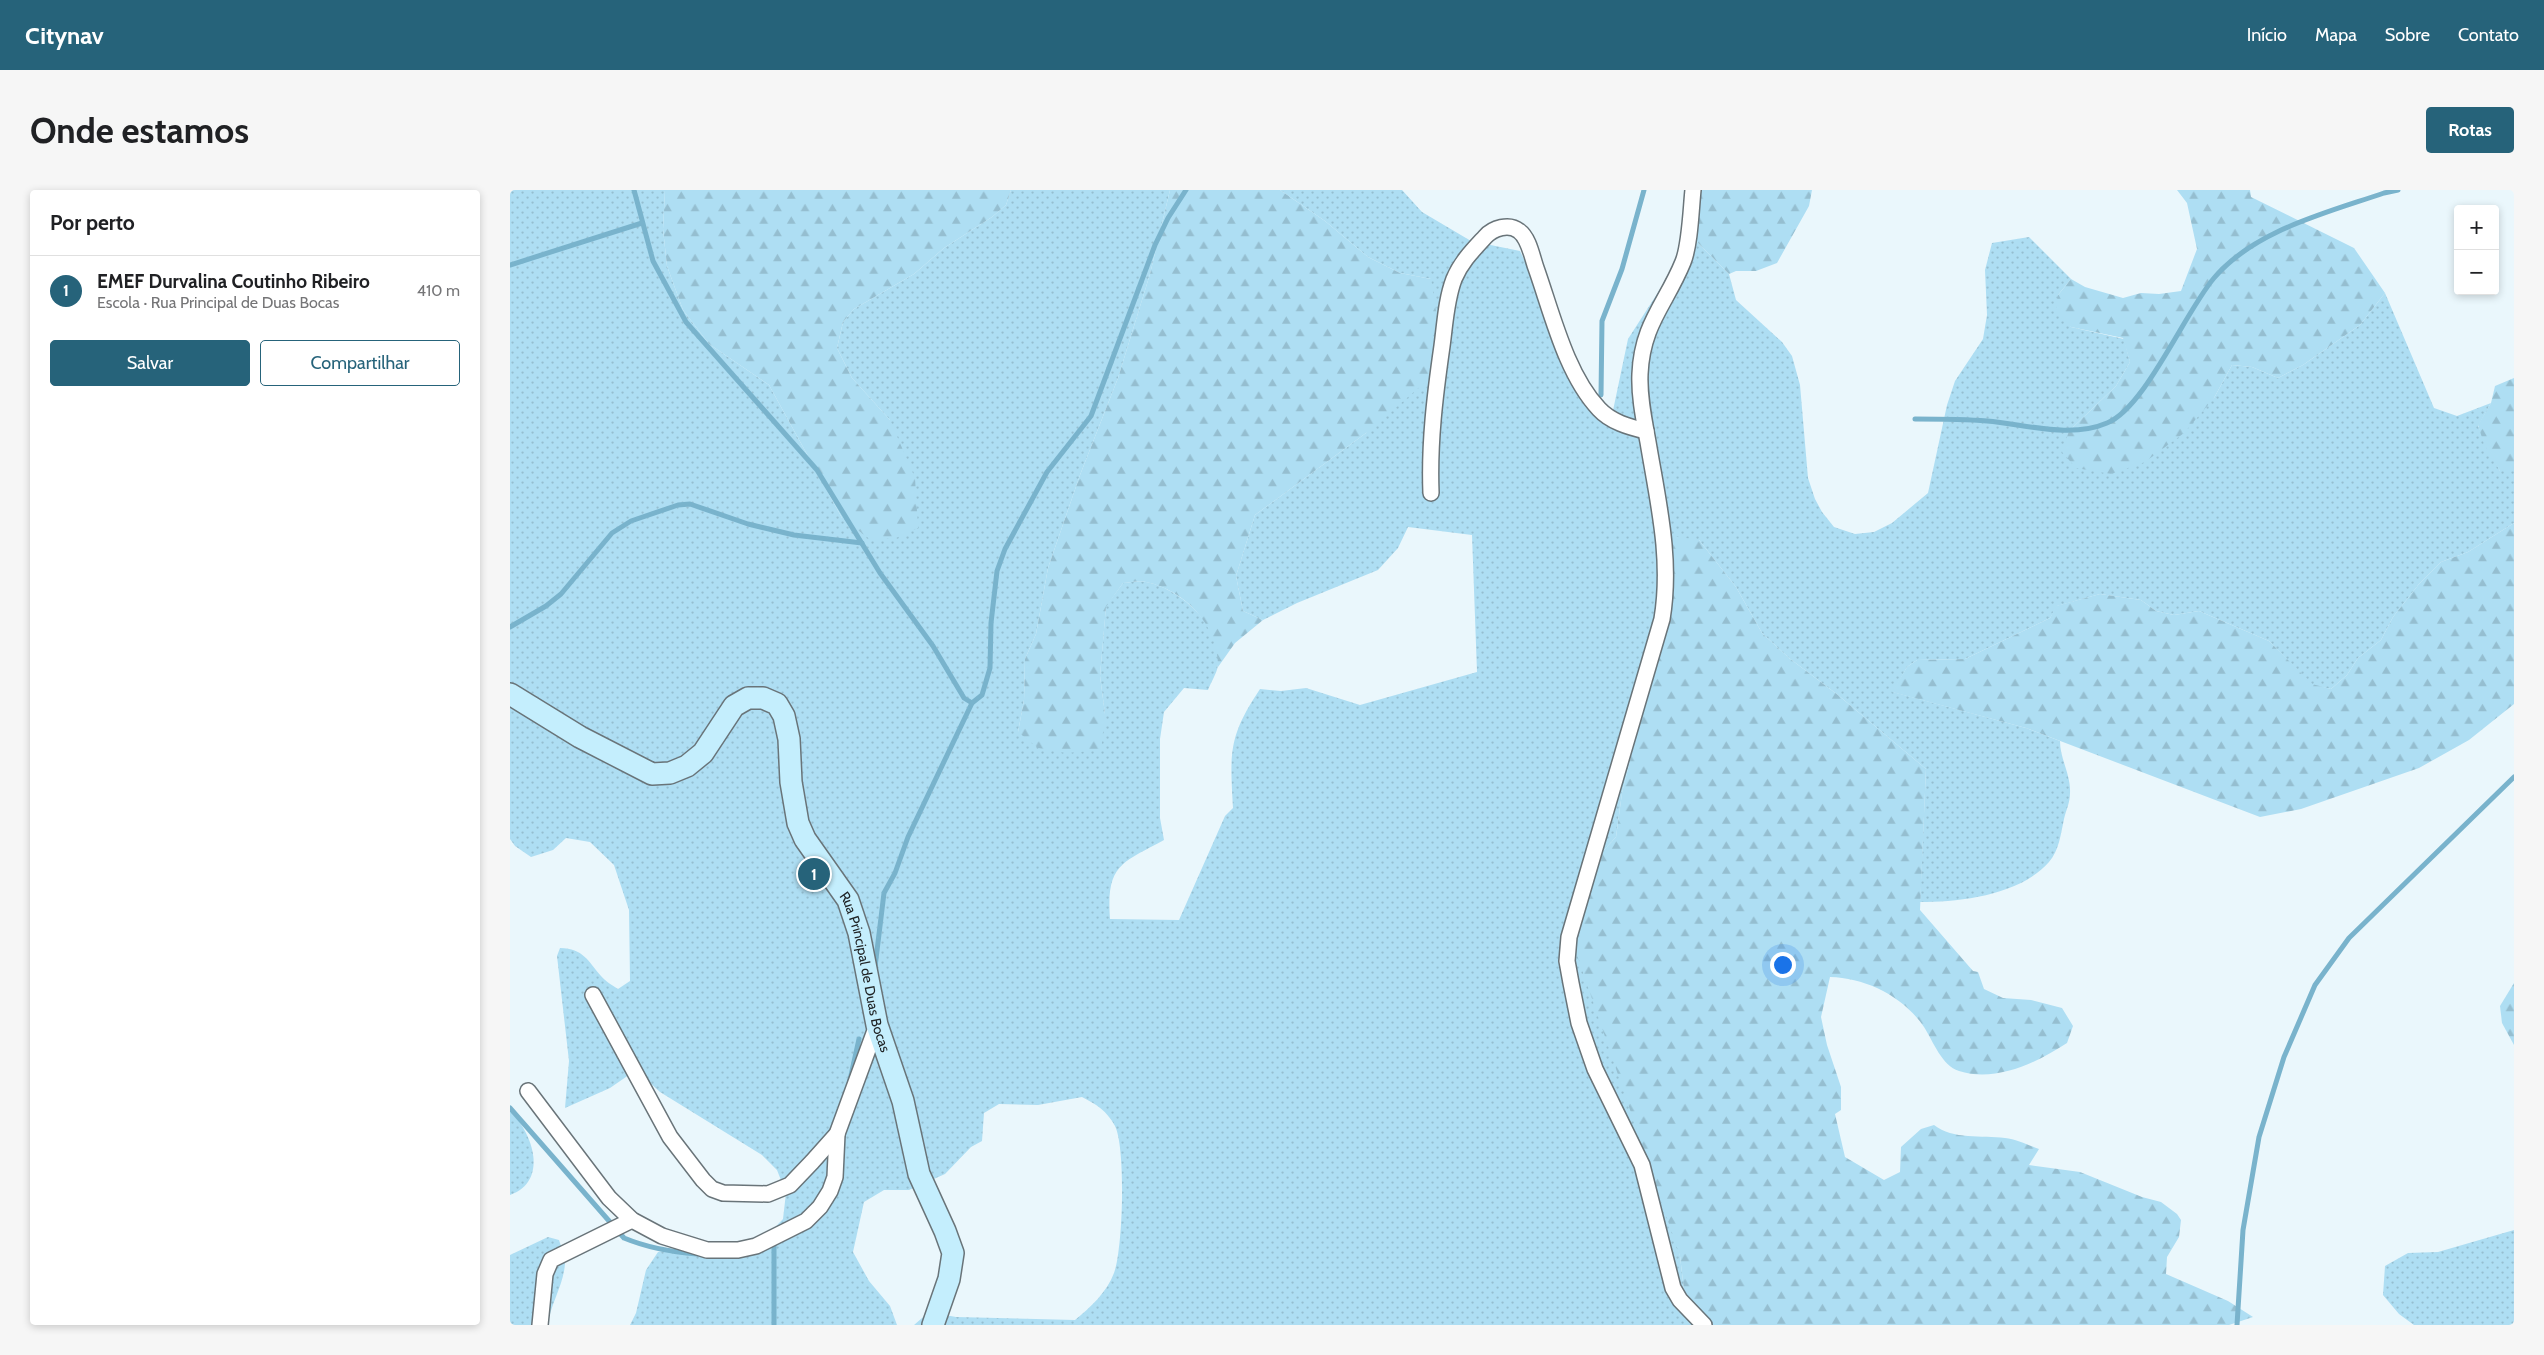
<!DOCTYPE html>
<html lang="pt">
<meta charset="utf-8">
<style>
:root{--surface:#fff;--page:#f6f6f6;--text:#202124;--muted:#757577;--line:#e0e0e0;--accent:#26637a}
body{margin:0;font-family:Cabin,sans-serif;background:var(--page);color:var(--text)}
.controls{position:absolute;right:15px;top:15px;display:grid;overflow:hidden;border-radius:5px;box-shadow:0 2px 8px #0003}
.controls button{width:45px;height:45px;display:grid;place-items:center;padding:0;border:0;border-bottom:1px solid var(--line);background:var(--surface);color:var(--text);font:25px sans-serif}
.you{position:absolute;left:1272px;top:774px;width:18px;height:18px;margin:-12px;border:4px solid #fff;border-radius:50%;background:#1a73e8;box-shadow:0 0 0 8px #1a73e833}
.badge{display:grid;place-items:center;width:32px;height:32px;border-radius:50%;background:var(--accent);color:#fff;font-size:16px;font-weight:700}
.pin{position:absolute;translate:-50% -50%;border:2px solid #fff;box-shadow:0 1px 5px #0006}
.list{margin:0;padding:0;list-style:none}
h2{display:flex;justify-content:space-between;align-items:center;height:65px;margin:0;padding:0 20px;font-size:21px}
h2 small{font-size:16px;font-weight:400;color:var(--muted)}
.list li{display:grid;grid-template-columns:32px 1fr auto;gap:15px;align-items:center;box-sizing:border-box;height:70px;padding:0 20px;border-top:1px solid var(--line)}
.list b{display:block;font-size:19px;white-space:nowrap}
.list p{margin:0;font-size:16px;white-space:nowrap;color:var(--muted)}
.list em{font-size:16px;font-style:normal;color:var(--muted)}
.actions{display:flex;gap:10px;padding:15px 20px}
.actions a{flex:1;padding:11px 0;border:1px solid var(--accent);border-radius:5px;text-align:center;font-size:18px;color:var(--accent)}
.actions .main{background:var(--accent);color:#fff}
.map{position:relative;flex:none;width:2004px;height:1135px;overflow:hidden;border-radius:5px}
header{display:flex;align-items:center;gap:30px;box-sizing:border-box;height:70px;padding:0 25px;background:var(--accent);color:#fff}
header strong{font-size:24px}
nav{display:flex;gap:28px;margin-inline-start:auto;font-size:18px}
.intro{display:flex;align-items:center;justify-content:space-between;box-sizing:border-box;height:120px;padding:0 30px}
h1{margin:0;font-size:35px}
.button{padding:12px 22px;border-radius:5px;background:var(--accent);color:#fff;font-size:18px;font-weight:700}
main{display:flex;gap:30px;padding:0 30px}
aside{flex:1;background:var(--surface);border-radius:5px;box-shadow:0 2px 8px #0003}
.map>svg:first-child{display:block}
.grass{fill:url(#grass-dots)}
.forest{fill:url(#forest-firs)}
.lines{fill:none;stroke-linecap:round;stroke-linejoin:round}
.stream{stroke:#79b3cc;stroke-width:5}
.street-casing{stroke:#697479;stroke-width:18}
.secondary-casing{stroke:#697479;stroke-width:24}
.street{stroke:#fff;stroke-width:15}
.secondary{stroke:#c4eefd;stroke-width:21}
.labels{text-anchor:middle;stroke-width:4;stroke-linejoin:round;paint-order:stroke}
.street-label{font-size:14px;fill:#202426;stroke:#fff}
</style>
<header>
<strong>Citynav</strong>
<nav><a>Início</a><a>Mapa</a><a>Sobre</a><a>Contato</a></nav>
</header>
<div class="intro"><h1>Onde estamos</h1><a class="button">Rotas</a></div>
<main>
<aside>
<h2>Por perto<small></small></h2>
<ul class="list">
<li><span class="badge">1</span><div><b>EMEF Durvalina Coutinho Ribeiro</b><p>Escola · Rua Principal de Duas Bocas</p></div><em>410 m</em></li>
</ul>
<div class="actions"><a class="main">Salvar</a><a>Compartilhar</a></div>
</aside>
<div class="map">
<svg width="2004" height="1135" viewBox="0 0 2004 1135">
<defs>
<pattern id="grass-dots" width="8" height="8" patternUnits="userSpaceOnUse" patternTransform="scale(1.25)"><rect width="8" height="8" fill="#aedef3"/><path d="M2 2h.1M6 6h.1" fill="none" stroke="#95bed0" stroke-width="1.8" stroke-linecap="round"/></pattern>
<pattern id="forest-firs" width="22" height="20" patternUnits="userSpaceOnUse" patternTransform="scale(1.25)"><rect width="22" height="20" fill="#aedef3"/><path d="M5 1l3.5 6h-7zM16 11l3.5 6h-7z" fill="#95bed0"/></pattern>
</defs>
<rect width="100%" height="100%" fill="#eaf7fc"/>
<g class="grass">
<path d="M0 0H155L153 39 157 76 173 120 199 154 259 195 332 328 380 230 342 188 327 158 333 132 344 119 404 84 434 58 482 27 496 15 501 0H660L640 84 608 188 570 285 538 378 526 444 515 469 514 510 508 542 595 524 590 486 596 416 613 393C620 393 629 390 636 392 670 398 714 438 708 475 707 483 701 492 698 500L674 498 654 522 650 549V628L654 650C612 673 596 674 600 729L669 730 715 626 723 618C720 563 718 547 750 499L771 501 796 498 850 515 967 482 962 345 898 337 888 358 868 380 787 413 753 430 733 421 726 386 745 325 856 243 921 89 890 83 858 67 815 31 770 0H892L912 22 961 51 1010 61 1066 177 1101 230 1118 149 1183 48 1219 84 1226 110 1272 152 1282 166 1290 195 1298 288 1305 309 1312 322 1324 337 1345 344 1364 342 1382 333 1418 303 1437 215 1445 191 1473 149 1477 125 1475 80 1482 53 1519 47 1561 89 1548 105 1561 137 1614 149 1620 172 1606 196 1559 241 1704 208 1722 175 1742 177 1768 188 1793 175 1850 135 1875 103 1924 218 1947 226 1981 213 1968 236 1990 281H2004V333L1958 362 1931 372 1909 394 1883 427 1871 450 1848 468 1837 485 1821 499 1802 495 1759 451 1689 421 1664 425 1646 421 1631 410 1590 404 1547 416 1540 428 1455 469 1407 470 1397 477 1383 502 1516 538 1550 551C1550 569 1561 585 1560 603 1560 613 1556 620 1554 629 1551 643 1549 661 1539 672 1510 705 1451 712 1410 712L1416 579 1328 505 1279 468 1252 443 1226 397 1189 350 1149 428 1140 490 1112 603 1106 647 1082 673 1170 1066 1177 1126 1190 1135H404L419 1122 446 1127 565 1130C580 1118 597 1102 604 1083 613 1059 616 958 605 936 597 921 586 914 572 907L528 915 489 914 474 923 472 951 461 957 435 984 399 1000H374L354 1012 343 1062 359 1091 380 1116 387 1135H120L126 1123 136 1080 148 1062C180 1054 217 1059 249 1049 258 1046 267 1035 273 1029L276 1003 267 980 252 965 150 902 126 880 100 898 55 918 59 871 47 766 50 758C74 759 77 770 91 786 95 791 102 795 108 799L120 791 119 720 104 675 80 652 56 648 43 660 21 667 5 656 0 649Z"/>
<path d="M0 921C23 943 39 991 0 1005Z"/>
<polygon points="2004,1040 2004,1135 1904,1135 1889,1124 1873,1105 1875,1076 1898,1063 1928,1062"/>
<path d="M38 1047 49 1050C51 1057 56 1066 55 1073 54 1095 40 1114 38 1135H0V1065Z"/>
</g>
<g class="forest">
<polygon points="155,0 501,0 496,15 482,27 434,58 404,84 344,119 333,132 327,158 342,188 380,230 405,288 408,338 386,348 361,350 332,328 259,195 199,154 173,120 157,76 153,39"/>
<path d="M660 0H770L815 31 858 67 890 83 921 89 930 147 919 189 856 243 745 325 726 386 733 421 753 430 725 453 708 477C709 436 675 400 636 392 629 390 620 393 613 393L596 417 590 486 595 524 591 560 556 563 528 558 508 542 514 510 515 469 526 444 538 378 570 285 608 188 640 84Z"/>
<polygon points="1186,0 1302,0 1299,16 1267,73 1246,81 1226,81 1219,84 1183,48"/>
<polygon points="1667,0 1740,0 1741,7 1844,58 1875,103 1850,135 1793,175 1768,188 1742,177 1722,175 1704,208 1674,243 1635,272 1601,284 1566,278 1552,262 1559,241 1606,196 1620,172 1613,148 1561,137 1546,119 1548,105 1561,89 1575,97 1613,108 1631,103 1649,104 1671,101 1687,59 1677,13"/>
<polygon points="2004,188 2004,281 1990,281 1974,254 1968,235 1981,213 1985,196"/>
<polygon points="2004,333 2004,514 1959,550 1909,578 1791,619 1750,627 1516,538 1382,502 1397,477 1407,470 1455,469 1540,428 1546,416 1590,404 1631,410 1646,421 1664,425 1689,421 1759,451 1802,494 1821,499 1837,485 1848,468 1871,450 1883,427 1909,394 1931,372 1958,362"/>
<path d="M1147 344 1189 350 1226 397 1252 443 1279 468 1328 505 1416 579 1410 720 1463 781 1468 782 1474 799 1493 808 1521 810 1552 818 1563 836 1557 853C1528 872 1486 893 1449 881 1432 876 1423 851 1414 837 1393 806 1356 788 1320 787L1311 827 1317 855 1331 897V920L1325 924 1335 967 1374 990 1390 982 1391 957 1411 939 1424 935C1443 950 1472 945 1495 948 1506 949 1518 955 1529 959L1519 975 1570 982 1632 1007 1651 1012 1667 1024 1671 1030 1669 1047 1657 1067 1656 1084 1718 1111 1743 1127 1719 1135H1190L1177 1126 1170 1066 1064 756 1082 673 1106 647 1112 603 1140 490 1149 428Z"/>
<polygon points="2004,793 2004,855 1992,833 1990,816"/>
</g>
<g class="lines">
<g class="stream">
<polyline points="124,0 143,71 176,132 307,280 370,383 423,456 454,508 462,513"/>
<polyline points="0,75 132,33"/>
<polyline points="1091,205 1092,131 1112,79 1134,0"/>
<path d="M1405 229C1429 229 1453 229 1477 231 1515 234 1560 249 1597 233 1635 218 1675 122 1704 88 1745 40 1816 23 1874 3L1888 0"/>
<polyline points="0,437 36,416 51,404 102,343 121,331 168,315 180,314 238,334 284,345 352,353"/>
<polyline points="365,777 374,703 385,683 398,647 462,513 472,505 480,478 481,433 487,381 495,359 537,282 581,226 645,55 658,28 676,0"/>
<polyline points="340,890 349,849"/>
<path d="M0 918 114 1048C138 1058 161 1062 187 1064"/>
<polyline points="264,1051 264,1135"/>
<polyline points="1727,1135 1733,1040 1749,947 1774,867 1805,795 1839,748 2004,587"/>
</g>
<g class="street-casing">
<g id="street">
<path d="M1183 0C1181 19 1180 55 1173 72 1156 114 1132 134 1130 184 1129 206 1134 230 1138 252 1148 312 1162 369 1152 429L1059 747 1057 771 1061 793 1069 833 1085 879 1132 975 1163 1098 1170 1110 1194 1135"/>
<path d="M921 303C919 253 925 205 932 156 935 134 936 110 944 89 951 72 963 60 975 47 983 38 999 33 1009 41 1019 48 1022 67 1026 78 1042 123 1056 184 1089 219 1101 232 1119 237 1136 241"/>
<polyline points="83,805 160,947 193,990 202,999 213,1003 258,1004 280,995 302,972 327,944 367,835"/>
<polyline points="18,901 99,1008 122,1030 152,1046 197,1060 228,1060 246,1056 296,1031 310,1017 320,1001 325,987 327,944"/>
<polyline points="30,1135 35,1084 41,1070 122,1030"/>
</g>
</g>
<g class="secondary-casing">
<g id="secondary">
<path id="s1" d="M0 504 70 547 142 584 160 583 177 576 193 563 224 516 238 508H253L267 514 274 526 279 549 281 592 288 633 295 649 338 710 349 743 367 835 393 911 409 984 435 1041 443 1063 439 1089 423 1135"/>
</g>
</g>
<use href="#street" class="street"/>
<use href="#secondary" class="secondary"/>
</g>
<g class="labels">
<g class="street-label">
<text dy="5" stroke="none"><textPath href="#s1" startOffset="611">Rua Principal de Duas Bocas</textPath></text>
</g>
</g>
</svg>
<div class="controls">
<button>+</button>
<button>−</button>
</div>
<div class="you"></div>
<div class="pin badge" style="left:304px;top:684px">1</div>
</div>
</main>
